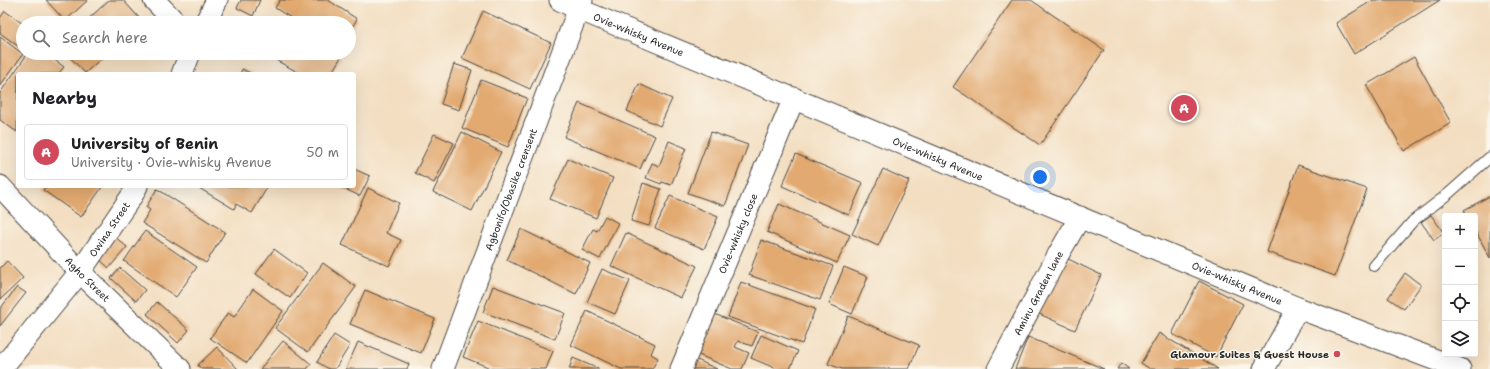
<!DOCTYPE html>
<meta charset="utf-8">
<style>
:root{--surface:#fff;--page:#f6f6f6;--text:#202124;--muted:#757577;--line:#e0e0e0;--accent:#d1495b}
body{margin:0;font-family:"Shantell Sans",sans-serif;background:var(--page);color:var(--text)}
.controls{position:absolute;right:12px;bottom:12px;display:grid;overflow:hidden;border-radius:4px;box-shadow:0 4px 16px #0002}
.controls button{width:36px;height:36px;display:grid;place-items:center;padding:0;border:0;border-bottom:1px solid var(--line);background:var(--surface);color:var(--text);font:20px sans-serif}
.you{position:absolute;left:1040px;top:177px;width:14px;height:14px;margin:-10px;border:3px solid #fff;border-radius:50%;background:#1a73e8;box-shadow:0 0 0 6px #1a73e833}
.badge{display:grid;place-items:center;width:26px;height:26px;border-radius:50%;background:var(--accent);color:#fff;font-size:13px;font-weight:700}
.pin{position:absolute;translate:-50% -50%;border:2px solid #fff;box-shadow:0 1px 4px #0006}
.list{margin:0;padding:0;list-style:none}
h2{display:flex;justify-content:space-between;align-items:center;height:52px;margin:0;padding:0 16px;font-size:17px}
h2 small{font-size:13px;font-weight:400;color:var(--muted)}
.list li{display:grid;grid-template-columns:26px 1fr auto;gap:12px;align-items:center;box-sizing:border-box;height:56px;margin:0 8px 8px;padding:0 8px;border:1px solid var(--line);border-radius:4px}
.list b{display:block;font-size:15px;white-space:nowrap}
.list p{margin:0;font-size:13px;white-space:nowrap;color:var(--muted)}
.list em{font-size:13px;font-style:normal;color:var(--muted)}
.icon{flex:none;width:22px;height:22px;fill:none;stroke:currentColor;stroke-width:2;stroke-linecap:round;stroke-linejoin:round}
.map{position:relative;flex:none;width:1490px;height:369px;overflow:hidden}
.search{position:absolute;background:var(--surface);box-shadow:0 4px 16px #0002;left:16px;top:16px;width:340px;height:44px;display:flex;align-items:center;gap:10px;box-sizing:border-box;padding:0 14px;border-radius:22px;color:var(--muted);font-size:15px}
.panel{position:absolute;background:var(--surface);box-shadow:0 4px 16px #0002;left:16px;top:72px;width:340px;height:116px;border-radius:4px}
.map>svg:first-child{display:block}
.building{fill:#e2a970}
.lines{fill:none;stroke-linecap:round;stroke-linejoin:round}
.service-casing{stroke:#494642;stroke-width:12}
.minor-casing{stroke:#494642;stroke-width:23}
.service{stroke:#fff;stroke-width:10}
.minor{stroke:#fff;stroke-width:21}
.poi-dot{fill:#d1495b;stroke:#fbf7ec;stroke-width:1.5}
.labels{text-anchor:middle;stroke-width:3;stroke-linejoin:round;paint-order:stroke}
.street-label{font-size:10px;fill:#2b2b2b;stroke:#fbf7ec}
.poi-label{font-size:10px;font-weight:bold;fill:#2b2b2b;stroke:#fbf7ec;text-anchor:end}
</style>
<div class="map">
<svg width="1490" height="369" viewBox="0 0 1490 369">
<rect width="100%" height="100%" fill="#fbf7ec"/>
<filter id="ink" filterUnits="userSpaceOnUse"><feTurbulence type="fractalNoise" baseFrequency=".025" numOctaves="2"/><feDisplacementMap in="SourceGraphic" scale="8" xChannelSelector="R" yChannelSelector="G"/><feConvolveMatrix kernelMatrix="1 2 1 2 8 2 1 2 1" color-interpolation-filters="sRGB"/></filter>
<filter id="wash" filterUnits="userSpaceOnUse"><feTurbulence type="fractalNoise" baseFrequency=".012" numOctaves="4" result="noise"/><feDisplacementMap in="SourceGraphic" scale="16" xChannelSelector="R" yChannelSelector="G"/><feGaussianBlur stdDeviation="0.9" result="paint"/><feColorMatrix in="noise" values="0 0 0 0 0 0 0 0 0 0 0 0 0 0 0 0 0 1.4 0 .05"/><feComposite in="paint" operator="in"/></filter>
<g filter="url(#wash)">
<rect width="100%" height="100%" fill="#f3dec1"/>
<g id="blocks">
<g class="building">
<polygon points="46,0 88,0 65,21"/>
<polygon points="109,0 123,0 142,21 140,23 84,23"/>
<polygon points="241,0 260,0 253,16 237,8"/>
<polygon points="280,0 328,0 357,19 349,32 349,23 299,23 275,8"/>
<polygon points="1012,0 1031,0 1104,50 1040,145 953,87"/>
<polygon points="1373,0 1440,0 1354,54 1336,23"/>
<polygon points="5,11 23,24 22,49 0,33 0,18"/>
<polygon points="483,11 551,43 530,89 462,58"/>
<polygon points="0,37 23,54 0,86"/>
<polygon points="28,53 55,53 52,58 64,67 58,74 18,74 17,132 0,120 0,93"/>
<polygon points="66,53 107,53 85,73"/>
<polygon points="263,53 334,53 341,57 331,74 301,74"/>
<polygon points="1414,57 1451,123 1404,151 1366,85"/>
<polygon points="454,64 472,70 459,110 441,104"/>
<polygon points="242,69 252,74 240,74"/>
<polygon points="481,80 527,98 508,147 462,128"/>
<polygon points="639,84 672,99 660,126 627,111"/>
<polygon points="579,103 655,136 640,169 564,137"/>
<polygon points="462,132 501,152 472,211 433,192"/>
<polygon points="711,132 748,145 725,206 688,193"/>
<polygon points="434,134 454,143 434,183 415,173"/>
<polygon points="669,141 686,148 671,185 662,182 661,184 646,178 652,163 659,166"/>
<polygon points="796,154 863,183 849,215 782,186"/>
<polygon points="568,159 613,178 596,218 550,199"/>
<polygon points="1298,165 1367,189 1335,276 1267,252"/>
<polygon points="354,169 370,176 360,196 338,186 354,186"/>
<polygon points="883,169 909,181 878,246 852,234"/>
<polygon points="643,183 661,189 649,226 631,221"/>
<polygon points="46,186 103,186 81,217 43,190"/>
<polygon points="201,186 268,186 252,213 236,204 234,209 199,188"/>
<polygon points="368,188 399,203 386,233 401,240 389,266 342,245"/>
<polygon points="157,189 225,232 206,263 142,223 150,210 146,207"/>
<polygon points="670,196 718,217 704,249 655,228"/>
<polygon points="1490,196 1490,258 1475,230 1475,216 1467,216 1464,210"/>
<polygon points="779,204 850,235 837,263 767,232"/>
<polygon points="1431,215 1444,233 1434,240 1421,222"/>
<polygon points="605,216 618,223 600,259 582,250 593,229 597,231"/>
<polygon points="521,229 590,263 576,294 507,260"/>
<polygon points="145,231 197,267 176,297 124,261"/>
<polygon points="626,233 697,266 681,298 611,266"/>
<polygon points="114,236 127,247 109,268 97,257"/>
<polygon points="761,240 833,266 820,300 749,275"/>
<polygon points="274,249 307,273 290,298 256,274"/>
<polygon points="1062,256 1101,275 1075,330 1035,312"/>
<polygon points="7,261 23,278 0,300 0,268"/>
<polygon points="323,263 356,287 308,352 275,328"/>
<polygon points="844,267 868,277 852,314 829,304"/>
<polygon points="120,268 145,290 136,301 111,278"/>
<polygon points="602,269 630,281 615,314 587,302"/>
<polygon points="1405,273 1421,285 1404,309 1388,298"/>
<polygon points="1199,281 1243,304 1216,357 1172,334"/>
<polygon points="741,282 815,309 802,344 728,317"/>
<polygon points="493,286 565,313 555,339 483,312"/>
<polygon points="17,287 26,293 0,326 0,309"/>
<polygon points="253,289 283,311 247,363 210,338 228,313 234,317"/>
<polygon points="365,290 435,319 421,353 350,324"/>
<polygon points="157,302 189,330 178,343 147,314"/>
<polygon points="587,311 655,344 651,354 658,358 652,369 621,369 571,345"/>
<polygon points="712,313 758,332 752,346 738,341 735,347 749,353 742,369 732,369 694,353"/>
<polygon points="848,316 919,345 909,369 842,369 828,364"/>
<polygon points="478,321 553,351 546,369 493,369 463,357"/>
<polygon points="1159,333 1218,369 1150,369 1141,363"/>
<polygon points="334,335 350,345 335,369 329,369 317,362"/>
<polygon points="761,335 798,351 790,369 777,369 751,358"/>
<polygon points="1028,337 1104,369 1015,369"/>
<polygon points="283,341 311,364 307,369 260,369"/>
<polygon points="358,342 409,364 407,369 346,369"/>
<polygon points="217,347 238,369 201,369 198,365"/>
<polygon points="573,358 599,369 569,369"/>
<polygon points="693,358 717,369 688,369"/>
<polygon points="1121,363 1129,369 1117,369"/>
</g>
</g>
</g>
<g filter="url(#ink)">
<use href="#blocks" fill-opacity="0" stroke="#494642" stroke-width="1"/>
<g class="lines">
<g class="service-casing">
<polyline id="service" points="1374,266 1413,221 1448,194 1490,157"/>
</g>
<g class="minor-casing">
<g id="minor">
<polyline points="154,0 176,23"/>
<path id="s1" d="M560 0 578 9 1298 308"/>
<polyline points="205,23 217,0"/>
<polyline points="182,74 190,53"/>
<path id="s2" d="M0 186 80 272 180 369"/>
<path id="s3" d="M1 369 80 272 133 194 137 186"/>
<path id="s4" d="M443 369 582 0"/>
<path id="s5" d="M681 369 794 98"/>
<path id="s6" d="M998 369 1058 255 1080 217"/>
<polyline points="1264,369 1298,308 1460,369"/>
</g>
</g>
<use href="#service" class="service"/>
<use href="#minor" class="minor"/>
</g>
</g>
<circle class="poi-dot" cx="1337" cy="354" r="4"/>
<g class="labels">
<g class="street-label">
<text dy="4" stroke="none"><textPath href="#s1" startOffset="86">Ovie-whisky Avenue</textPath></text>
<text dy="4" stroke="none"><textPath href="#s1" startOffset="410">Ovie-whisky Avenue</textPath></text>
<text dy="4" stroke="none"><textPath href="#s4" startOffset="192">Agbonifo/Obasike crensent</textPath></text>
<text dy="4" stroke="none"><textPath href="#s3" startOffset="177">Owina Street</textPath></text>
<text dy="4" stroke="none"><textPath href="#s5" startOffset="147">Ovie-whisky close</textPath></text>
<text dy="4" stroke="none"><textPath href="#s2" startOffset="128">Agho Street</textPath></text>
<text dy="4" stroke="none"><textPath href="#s1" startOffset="734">Ovie-whisky Avenue</textPath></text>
<text dy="4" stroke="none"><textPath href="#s6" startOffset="86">Aminu Graden lane</textPath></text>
</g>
<g class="poi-label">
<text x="1329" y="358">Glamour Suites &amp; Guest House</text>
</g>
</g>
</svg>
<div class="controls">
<button>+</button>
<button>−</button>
<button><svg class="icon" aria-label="locate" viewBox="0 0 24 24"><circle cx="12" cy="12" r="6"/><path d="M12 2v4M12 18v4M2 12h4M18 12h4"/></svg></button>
<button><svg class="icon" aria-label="layers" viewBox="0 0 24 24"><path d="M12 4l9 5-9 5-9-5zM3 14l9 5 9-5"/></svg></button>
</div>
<div class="you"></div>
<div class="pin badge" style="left:1184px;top:108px">A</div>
<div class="search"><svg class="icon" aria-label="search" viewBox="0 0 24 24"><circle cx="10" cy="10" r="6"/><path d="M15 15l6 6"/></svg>Search here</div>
<section class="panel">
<h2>Nearby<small></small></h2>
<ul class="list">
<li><span class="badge">A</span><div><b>University of Benin</b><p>University · Ovie-whisky Avenue</p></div><em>50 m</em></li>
</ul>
</section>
</div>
